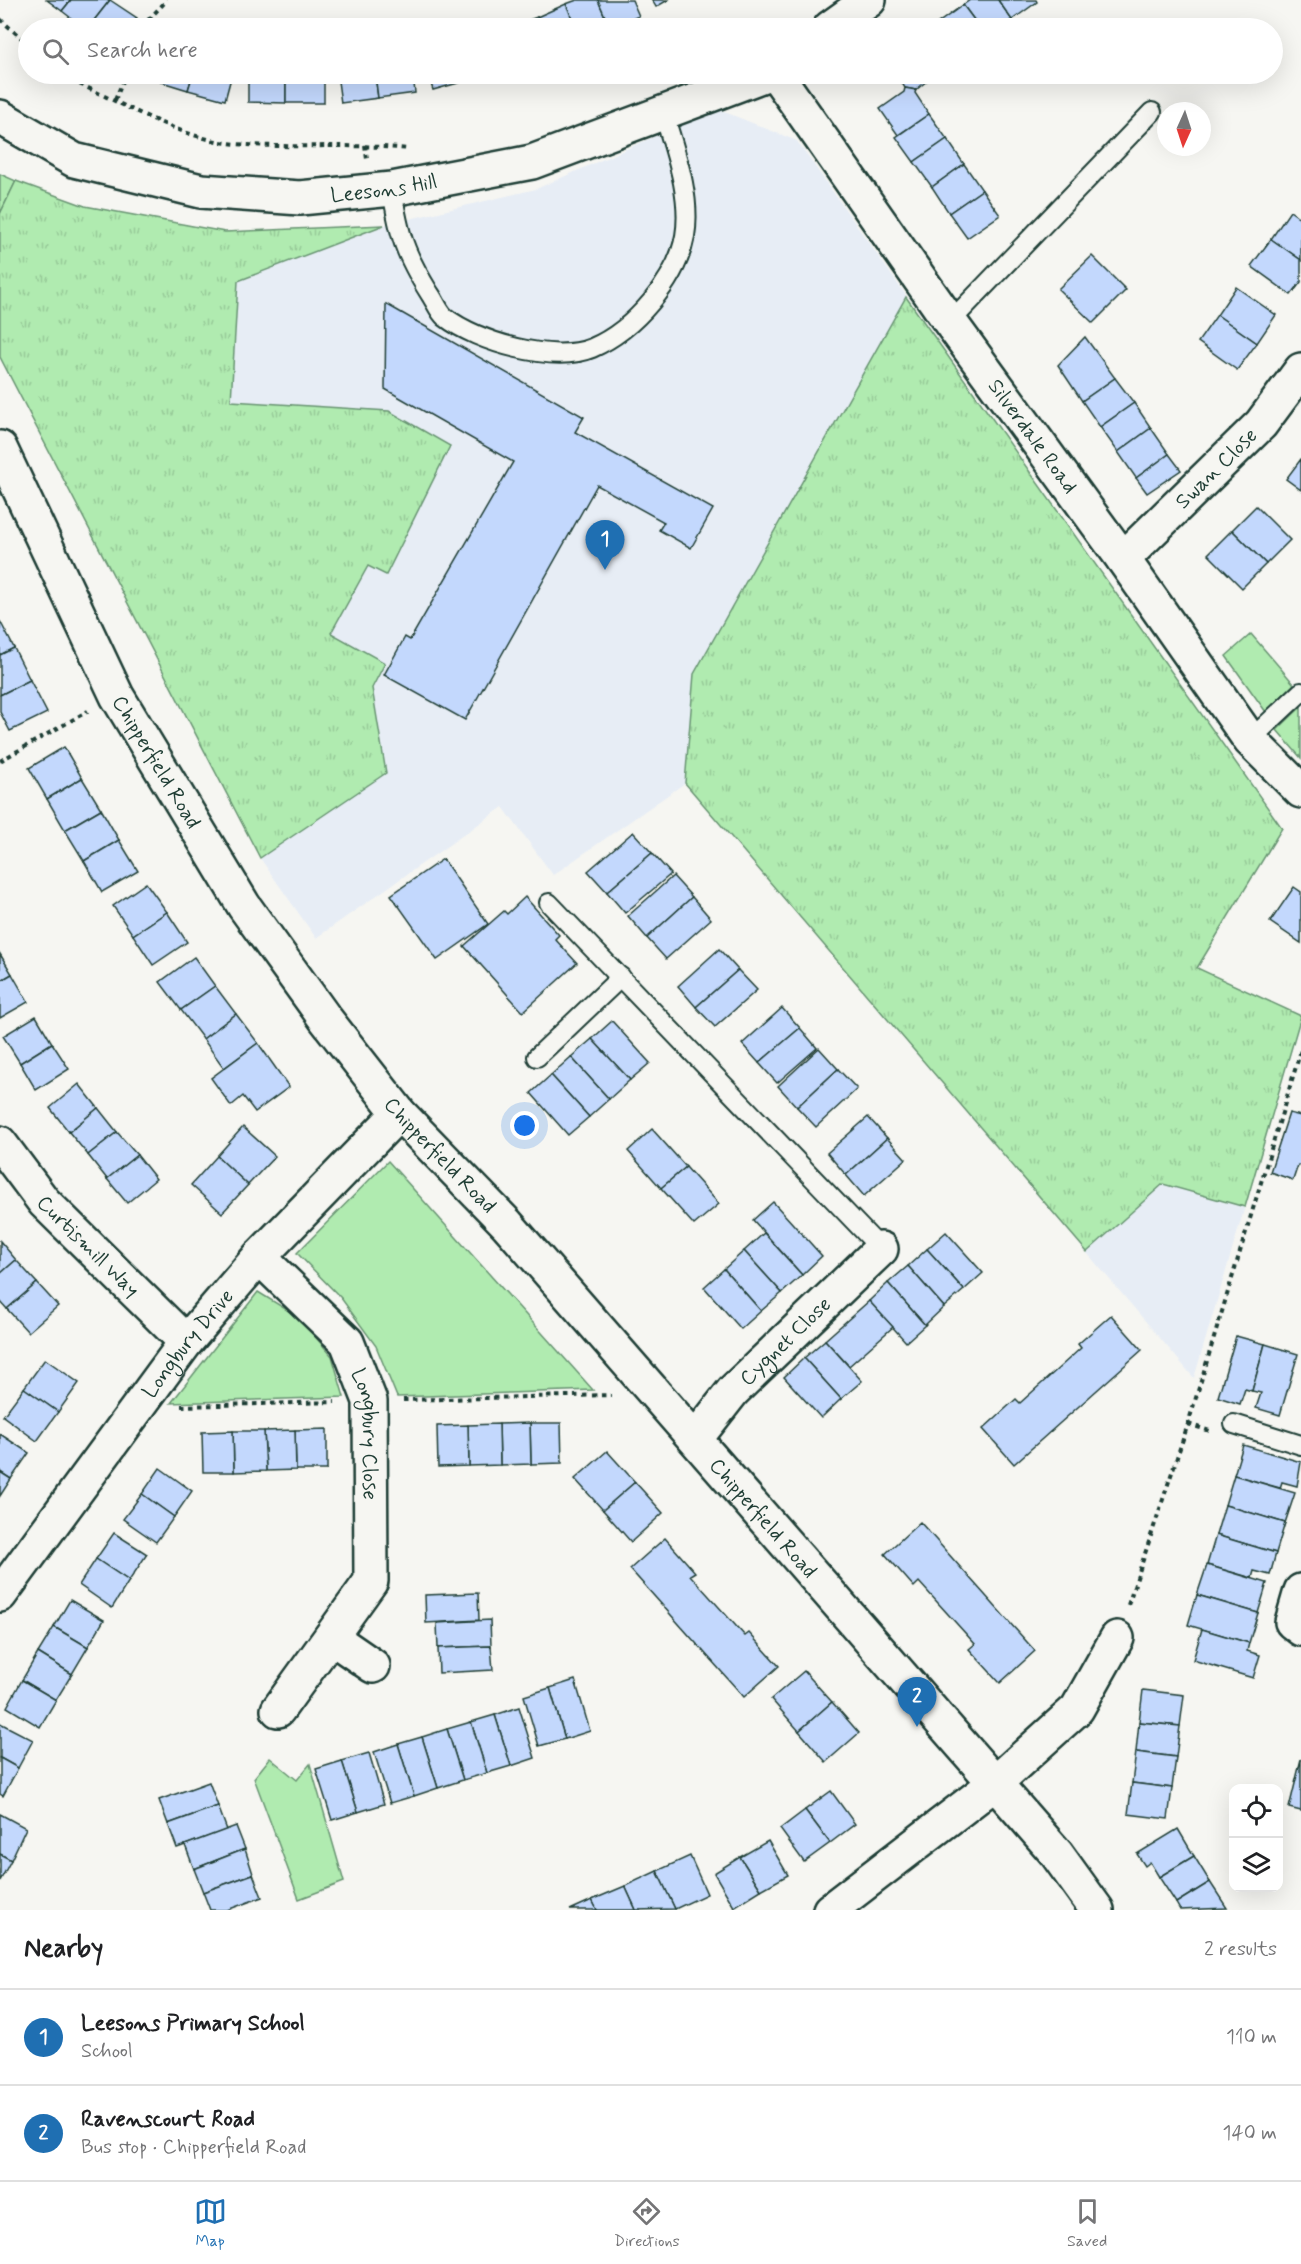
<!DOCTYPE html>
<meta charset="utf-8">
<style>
:root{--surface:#fff;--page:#f6f6f6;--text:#202124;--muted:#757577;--line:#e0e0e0;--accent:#1f6fb2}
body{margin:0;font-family:Mynerve,sans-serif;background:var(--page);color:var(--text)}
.controls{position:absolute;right:18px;bottom:18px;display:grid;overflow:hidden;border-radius:12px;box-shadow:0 6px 24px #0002}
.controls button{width:54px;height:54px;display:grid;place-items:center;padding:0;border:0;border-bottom:2px solid var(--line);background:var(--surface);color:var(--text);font:30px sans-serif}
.compass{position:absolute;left:1157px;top:102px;width:54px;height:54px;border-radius:50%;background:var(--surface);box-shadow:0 6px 24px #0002;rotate:183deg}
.you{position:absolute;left:525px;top:1126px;width:21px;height:21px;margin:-15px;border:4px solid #fff;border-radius:50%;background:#1a73e8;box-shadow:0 0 0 9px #1a73e833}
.badge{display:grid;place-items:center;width:39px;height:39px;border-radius:50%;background:var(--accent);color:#fff;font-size:20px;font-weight:700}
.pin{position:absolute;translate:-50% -50px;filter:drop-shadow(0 2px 3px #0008)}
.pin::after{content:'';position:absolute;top:32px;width:21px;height:18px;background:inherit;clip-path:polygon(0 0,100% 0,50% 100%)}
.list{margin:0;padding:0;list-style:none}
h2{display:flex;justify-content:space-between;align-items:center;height:78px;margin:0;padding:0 24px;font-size:26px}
h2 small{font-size:20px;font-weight:400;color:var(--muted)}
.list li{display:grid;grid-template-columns:39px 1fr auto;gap:18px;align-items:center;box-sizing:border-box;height:96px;padding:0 24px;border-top:2px solid var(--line)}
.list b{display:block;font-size:22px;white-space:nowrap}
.list p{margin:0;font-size:20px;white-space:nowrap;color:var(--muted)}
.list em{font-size:20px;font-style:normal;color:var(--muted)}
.icon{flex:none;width:33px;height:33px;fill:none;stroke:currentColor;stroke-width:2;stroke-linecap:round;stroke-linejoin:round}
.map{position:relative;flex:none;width:1301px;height:1910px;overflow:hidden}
.search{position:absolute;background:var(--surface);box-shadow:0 6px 24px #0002;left:18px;right:18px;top:18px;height:66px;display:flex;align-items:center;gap:15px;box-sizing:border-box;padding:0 21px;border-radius:33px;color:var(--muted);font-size:22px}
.sheet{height:270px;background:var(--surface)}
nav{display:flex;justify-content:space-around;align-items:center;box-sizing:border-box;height:84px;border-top:2px solid var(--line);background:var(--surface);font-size:16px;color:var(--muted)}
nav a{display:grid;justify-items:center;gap:3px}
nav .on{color:var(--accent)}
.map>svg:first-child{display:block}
.built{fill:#e7edf5}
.grass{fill:#b0ebb0;stroke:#689472;stroke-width:1.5}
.park{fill:url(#park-tufts);stroke:#689472;stroke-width:1.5}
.building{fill:#c3d8fd;stroke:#1f3d34;stroke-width:1.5}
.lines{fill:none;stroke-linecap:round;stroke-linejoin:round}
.service-casing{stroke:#1f3d34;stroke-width:22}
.minor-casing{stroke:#1f3d34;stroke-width:38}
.tertiary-casing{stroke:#1f3d34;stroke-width:38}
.path{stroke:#1f3d34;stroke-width:4;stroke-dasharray:4.5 4.5;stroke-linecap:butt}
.service{stroke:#f6f6f2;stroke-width:18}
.minor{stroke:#f6f6f2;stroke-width:33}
.tertiary{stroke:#f6f6f2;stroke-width:33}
.labels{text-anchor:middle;stroke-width:4.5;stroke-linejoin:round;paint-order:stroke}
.street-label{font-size:21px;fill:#1f3d34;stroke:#f6f6f2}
</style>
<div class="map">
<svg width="1301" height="1910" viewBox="0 0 1301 1910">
<defs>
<pattern id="park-tufts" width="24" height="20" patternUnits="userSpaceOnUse" patternTransform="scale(1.5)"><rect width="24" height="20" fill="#b0ebb0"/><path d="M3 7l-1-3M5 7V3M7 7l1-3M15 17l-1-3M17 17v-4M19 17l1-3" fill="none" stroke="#97ca98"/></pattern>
</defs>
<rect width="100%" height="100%" fill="#f6f6f2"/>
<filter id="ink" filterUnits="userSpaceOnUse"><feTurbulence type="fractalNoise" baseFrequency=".0167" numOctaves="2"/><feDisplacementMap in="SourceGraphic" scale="12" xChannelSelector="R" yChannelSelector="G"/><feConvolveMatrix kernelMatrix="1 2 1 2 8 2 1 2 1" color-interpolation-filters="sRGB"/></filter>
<g filter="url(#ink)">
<polygon class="built" points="712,107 797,141 1282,828 1197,968 1301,1016 1301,1019 1194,1378 685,783 553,875 503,807 316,938 260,858 0,357 0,214 16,181 85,206 225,232 384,225 536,189 649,139"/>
<g class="grass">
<polygon points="0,174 16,181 0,214"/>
<polygon points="1251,634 1294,684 1266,712 1226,656"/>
<polygon points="1301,707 1301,758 1277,730"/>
<polygon points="388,1161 593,1390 397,1397 376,1346 341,1298 297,1253"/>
<polygon points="258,1292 297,1316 332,1356 344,1397 171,1403"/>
<polygon points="270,1758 297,1780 310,1764 344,1882 299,1899 254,1778"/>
</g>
<g class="park">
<polygon points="16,181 85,206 225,232 384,225 238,281 231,401 389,411 450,446 386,575 368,566 331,633 385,663 372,688 386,773 260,858 0,357 0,214"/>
<polygon points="906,297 1282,828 1197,968 1301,1016 1245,1207 1163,1184 1087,1252 685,783 694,674"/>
</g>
<g class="building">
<polygon points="47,0 71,0 62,11"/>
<polygon points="71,0 110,0 88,28 84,28 62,11"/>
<polygon points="110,0 137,18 129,28 88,28"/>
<polygon points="577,0 598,0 610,28 576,28 566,4"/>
<polygon points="598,0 632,0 639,16 610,28"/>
<polygon points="652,0 668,0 656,7"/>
<polygon points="970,0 998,0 1012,20 999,28 980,28 963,5"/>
<polygon points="998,0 1036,0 1037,2 1012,20"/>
<polygon points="566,4 576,28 542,28 537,17"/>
<polygon points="963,5 980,28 941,28 938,23"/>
<polygon points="537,17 542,28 508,28"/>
<polygon points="153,74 193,74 188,90 152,79"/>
<polygon points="193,74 232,74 225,100 188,90"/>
<polygon points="248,74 286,74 286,103 248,102"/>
<rect x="286" y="74" width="38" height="29"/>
<polygon points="337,74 375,74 378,98 341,103"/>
<polygon points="375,74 413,74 415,93 378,98"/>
<polygon points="428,74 467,74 469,80 433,90"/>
<polygon points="467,74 495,74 469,80"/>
<polygon points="897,74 935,74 916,90 905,88"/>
<polygon points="905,88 916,90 915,93 929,114 898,135 880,109 904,92"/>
<polygon points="929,114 947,139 914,162 896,137"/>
<polygon points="947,139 964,164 932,187 914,162"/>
<polygon points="964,164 982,190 949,213 932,187"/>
<polygon points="982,190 1000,215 967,238 949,213"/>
<polygon points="1290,211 1301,219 1301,260 1271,239"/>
<polygon points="1271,239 1301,260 1301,282 1291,295 1251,266"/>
<polygon points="1092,256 1126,290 1093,323 1058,289"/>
<polygon points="1236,287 1276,315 1257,343 1217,315"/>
<polygon points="386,304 584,417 575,432 713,509 691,548 659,530 664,522 597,485 465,720 384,675 405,637 410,640 513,462 385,389"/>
<polygon points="1217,315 1257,343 1237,370 1198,342"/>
<polygon points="1085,337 1115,378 1082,401 1058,365"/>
<polygon points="1115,378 1134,403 1100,427 1082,401"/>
<polygon points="1134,403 1151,428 1118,452 1100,427"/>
<polygon points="1151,428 1169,454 1136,478 1118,452"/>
<polygon points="1169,454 1181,470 1147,493 1136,478"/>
<polygon points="1301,459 1301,490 1286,479"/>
<polygon points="1256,506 1290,540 1266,564 1232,530"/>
<polygon points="1232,530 1266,564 1242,588 1208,554"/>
<polygon points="0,621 14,648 0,655"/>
<polygon points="14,648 30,680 0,695 0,655"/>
<polygon points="30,680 47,713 10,731 0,712 0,695"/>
<polygon points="64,747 82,778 47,799 29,768"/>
<polygon points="82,778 101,809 65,830 47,799"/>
<polygon points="101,809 119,840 84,861 65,830"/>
<polygon points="633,832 652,853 607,892 588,871"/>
<polygon points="119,840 138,871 102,892 84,861"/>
<polygon points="652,853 671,874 625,913 607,892"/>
<polygon points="443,859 488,924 437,960 391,895"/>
<polygon points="673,876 692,897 647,938 628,916"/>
<polygon points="146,883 167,912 133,935 113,906"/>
<polygon points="1294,887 1301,892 1301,943 1270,922"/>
<polygon points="525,897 559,935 555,939 577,963 523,1012 464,946 504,911 507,914"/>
<polygon points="692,897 711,919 666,959 647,938"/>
<polygon points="167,912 187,942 153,965 133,935"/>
<polygon points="719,949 738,970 696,1007 678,986"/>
<polygon points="0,954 12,974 0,981"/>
<polygon points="194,957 215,986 181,1010 160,982"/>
<polygon points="738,970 757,990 715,1027 696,1007"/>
<polygon points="12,974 28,1002 0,1018 0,981"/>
<polygon points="215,986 236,1014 203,1039 181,1010"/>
<polygon points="782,1008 800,1028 759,1063 742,1044"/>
<polygon points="236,1014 258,1043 224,1068 203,1039"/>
<polygon points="36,1016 52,1043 20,1063 3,1036"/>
<polygon points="612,1021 650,1063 630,1080 592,1039"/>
<polygon points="800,1028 817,1048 777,1083 759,1063"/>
<polygon points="592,1039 630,1080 609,1099 571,1057"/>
<polygon points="52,1043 69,1069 36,1090 20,1063"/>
<polygon points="258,1043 289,1087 255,1112 243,1096 231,1106 211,1078"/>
<polygon points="819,1048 838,1069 797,1107 778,1086"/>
<polygon points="571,1057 609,1099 589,1117 551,1075"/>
<polygon points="838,1069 857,1089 816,1127 797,1107"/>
<polygon points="551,1075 589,1117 568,1135 531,1093"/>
<polygon points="79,1084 98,1108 69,1132 50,1108"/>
<polygon points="98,1108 117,1132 88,1155 69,1132"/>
<polygon points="1289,1113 1301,1116 1301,1166 1298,1165 1293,1180 1270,1172"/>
<polygon points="868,1117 887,1138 846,1175 827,1153"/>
<polygon points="243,1127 275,1156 248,1185 217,1156"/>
<polygon points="652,1129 686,1167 661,1188 628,1151"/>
<polygon points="117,1132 137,1155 107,1179 88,1155"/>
<polygon points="887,1138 906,1159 864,1196 846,1175"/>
<polygon points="137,1155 156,1179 127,1203 107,1179"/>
<polygon points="217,1156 248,1185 222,1213 191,1185"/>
<polygon points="686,1167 719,1204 694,1225 661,1188"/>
<polygon points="773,1202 822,1256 802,1275 753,1220"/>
<polygon points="946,1232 983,1273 964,1290 927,1249"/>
<polygon points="764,1233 802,1275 782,1293 744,1251"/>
<polygon points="0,1241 16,1260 0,1274"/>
<polygon points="927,1249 964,1290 944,1307 908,1266"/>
<polygon points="744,1251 782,1293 761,1311 724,1269"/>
<polygon points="16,1260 37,1283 7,1309 0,1301 0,1274"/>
<polygon points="908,1266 944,1307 925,1325 888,1283"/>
<polygon points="724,1269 761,1311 741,1329 704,1287"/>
<polygon points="37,1283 58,1306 28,1332 7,1309"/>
<polygon points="888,1283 925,1325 906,1342 869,1301"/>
<polygon points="869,1301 893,1327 849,1366 825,1340"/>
<polygon points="1111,1315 1142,1350 1014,1464 983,1429 1016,1399 1020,1403 1081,1348 1078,1344"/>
<polygon points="1236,1336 1265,1344 1252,1391 1245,1389 1240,1404 1218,1397"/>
<polygon points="825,1340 862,1381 841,1399 804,1358"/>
<polygon points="1265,1344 1298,1354 1280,1415 1256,1408 1261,1393 1252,1391"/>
<polygon points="804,1358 841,1399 821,1418 784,1377"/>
<polygon points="45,1359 79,1383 58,1412 24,1388"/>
<polygon points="24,1388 58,1412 37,1441 3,1416"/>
<polygon points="530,1423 561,1423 562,1463 531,1464"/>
<polygon points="530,1423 531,1464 500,1465 499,1424"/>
<polygon points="499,1424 500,1465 469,1466 468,1425"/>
<polygon points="468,1425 469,1466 438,1467 437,1426"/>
<polygon points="327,1429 327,1470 296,1470 295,1430"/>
<polygon points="295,1430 296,1470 266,1471 264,1431"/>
<polygon points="233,1431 264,1431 266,1471 234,1472"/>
<polygon points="233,1431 234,1472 203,1472 202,1432"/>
<polygon points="0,1434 29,1453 11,1479 0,1472"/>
<polygon points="1243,1445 1301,1462 1297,1486 1282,1482 1280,1488 1234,1475"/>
<polygon points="607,1451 635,1482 603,1510 575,1479"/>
<polygon points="160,1468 192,1491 174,1517 142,1494"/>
<polygon points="0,1472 11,1479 0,1496"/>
<polygon points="1234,1475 1295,1493 1285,1523 1225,1505"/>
<polygon points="635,1482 663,1513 631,1542 603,1510"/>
<polygon points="142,1494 174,1517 156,1542 123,1519"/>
<polygon points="1225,1505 1285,1523 1276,1553 1216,1535"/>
<polygon points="920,1522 1035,1651 1000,1683 969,1649 975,1644 919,1582 914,1587 885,1554"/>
<polygon points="114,1533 147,1554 129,1581 96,1559"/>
<polygon points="1216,1535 1276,1553 1270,1575 1254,1571 1252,1578 1207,1565"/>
<polygon points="665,1538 695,1572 690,1575 745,1636 749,1633 779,1666 744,1697 630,1569"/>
<polygon points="96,1559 129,1581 112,1608 79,1585"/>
<polygon points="1207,1565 1267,1583 1258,1613 1197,1595"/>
<polygon points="478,1593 479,1620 426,1623 425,1595"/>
<polygon points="1197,1595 1258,1613 1249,1643 1188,1625"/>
<polygon points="70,1600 104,1620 88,1647 54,1627"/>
<polygon points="490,1620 491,1646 438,1648 437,1623"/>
<polygon points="54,1627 88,1647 72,1674 38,1653"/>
<polygon points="1202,1629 1249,1643 1247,1651 1260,1655 1253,1678 1193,1660"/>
<polygon points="491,1646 493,1670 439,1673 438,1648"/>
<polygon points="38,1653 72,1674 56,1700 22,1680"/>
<polygon points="804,1671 832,1702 799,1731 771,1699"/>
<polygon points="22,1680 56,1700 40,1727 7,1707"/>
<polygon points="575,1680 590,1731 565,1739 550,1688"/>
<polygon points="550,1688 565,1739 539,1746 524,1696"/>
<polygon points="1143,1690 1184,1695 1180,1726 1139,1722"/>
<polygon points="832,1702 859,1733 826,1762 799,1731"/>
<polygon points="519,1707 535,1758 511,1766 495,1715"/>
<polygon points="495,1715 511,1766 487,1773 471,1722"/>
<polygon points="471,1722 487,1773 463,1780 447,1729"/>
<polygon points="1139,1722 1180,1726 1176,1757 1136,1752"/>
<polygon points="0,1723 33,1740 18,1768 0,1758"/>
<polygon points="447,1729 463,1780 438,1788 422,1737"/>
<polygon points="422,1737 438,1788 414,1796 398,1744"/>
<polygon points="398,1744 414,1796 390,1803 374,1752"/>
<polygon points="1136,1752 1176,1757 1172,1788 1132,1783"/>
<polygon points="369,1753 384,1804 358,1812 342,1761"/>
<polygon points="0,1758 18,1768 3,1796 0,1794"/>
<polygon points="1301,1759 1301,1811 1289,1808"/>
<polygon points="342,1761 358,1812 332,1820 316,1769"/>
<polygon points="209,1782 218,1806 168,1824 159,1800"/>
<polygon points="1132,1783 1172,1788 1168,1819 1128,1814"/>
<polygon points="831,1791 855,1824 830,1843 805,1810"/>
<polygon points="218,1806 227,1830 177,1848 168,1824"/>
<polygon points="805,1810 830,1843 804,1862 780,1829"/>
<polygon points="0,1814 26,1828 11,1860 0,1854"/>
<polygon points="236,1826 245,1849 194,1869 185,1845"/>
<polygon points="1178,1829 1194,1856 1159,1877 1150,1862 1145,1866 1137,1854"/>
<polygon points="768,1841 788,1875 761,1890 740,1857"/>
<polygon points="245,1849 253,1874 203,1892 194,1869"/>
<polygon points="0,1854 11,1860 0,1881"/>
<polygon points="690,1856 707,1894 675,1909 657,1871"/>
<polygon points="1194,1856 1210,1882 1176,1903 1159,1877"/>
<polygon points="740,1857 761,1890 734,1907 714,1873"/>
<polygon points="657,1871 675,1909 636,1910 625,1886"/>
<polygon points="253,1874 262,1897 227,1910 210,1910 203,1892"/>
<polygon points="1210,1882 1227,1908 1180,1910 1176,1903"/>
<polygon points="625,1886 636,1910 597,1910 592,1900"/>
<polygon points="592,1900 597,1910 570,1910"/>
</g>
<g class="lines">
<g class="service-casing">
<g id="service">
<path d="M392 189C399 236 405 254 430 294 435 301 439 312 445 317 477 342 554 364 592 348 634 330 677 280 685 236 692 195 674 149 663 111"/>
<polyline points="950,322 1152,112"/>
<polyline points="1250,740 1301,692"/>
<polyline points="549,903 881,1249"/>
<polyline points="537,1057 621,977"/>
<polyline points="1234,1424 1301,1445"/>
</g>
</g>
<g class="minor-casing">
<g id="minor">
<path id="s1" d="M776 74 950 322 1123 559 1250 740 1301 791"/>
<path id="s2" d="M1123 559 1261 424 1301 370"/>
<path id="s3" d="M0 1143 44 1202 186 1342"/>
<path id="s4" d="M259 1257 347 1342 370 1401 371 1581 278 1710"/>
<path id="s5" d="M696 1438 733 1391 881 1249"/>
<polyline points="1301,1591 1292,1622 1301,1629"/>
<path id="s6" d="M0 1595 186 1342 259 1257 399 1113"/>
<polyline points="331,1637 373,1666"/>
<polyline points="830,1910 994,1784 1077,1709 1117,1638"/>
</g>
</g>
<g class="tertiary-casing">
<g id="tertiary">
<polyline points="830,28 869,0"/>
<path id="s7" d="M0 117 74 160 201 191 300 198 392 189 532 162 766 74"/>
<path id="s8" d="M0 448 117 696 244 906 324 1017 399 1113 507 1224 1056 1853 1097 1910"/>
</g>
</g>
<g class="path">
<polyline points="0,19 28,44"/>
<polyline points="145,28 149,19 167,0"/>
<path d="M65 74 75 82C124 104 181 139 236 144 293 149 351 143 409 149"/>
<polyline points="115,100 126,74"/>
<polyline points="365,145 367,159"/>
<polyline points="0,761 88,711"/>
<polyline points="403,1400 611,1395"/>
<polyline points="181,1406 335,1402"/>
<polyline points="1188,1424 1210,1431"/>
<polyline points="1128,1605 1188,1424 1301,1050"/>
</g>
<use href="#service" class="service"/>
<use href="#minor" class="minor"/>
<use href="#tertiary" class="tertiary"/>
</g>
</g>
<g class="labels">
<g class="street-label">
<text dy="7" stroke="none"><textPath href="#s7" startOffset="400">Leesons Hill</textPath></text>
<text dy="7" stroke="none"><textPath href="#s1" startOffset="444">Silverdale Road</textPath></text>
<text dy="7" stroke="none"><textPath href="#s2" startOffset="130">Swan Close</textPath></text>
<text dy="7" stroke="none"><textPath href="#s8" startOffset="351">Chipperfield Road</textPath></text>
<text dy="7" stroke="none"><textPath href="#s8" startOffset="837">Chipperfield Road</textPath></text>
<text dy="7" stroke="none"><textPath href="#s3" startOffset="136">Curtismill Way</textPath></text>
<text dy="7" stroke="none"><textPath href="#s5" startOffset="132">Cygnet Close</textPath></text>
<text dy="7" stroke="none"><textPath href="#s6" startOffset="314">Longbury Drive</textPath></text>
<text dy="7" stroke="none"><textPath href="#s4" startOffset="218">Longbury Close</textPath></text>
<text dy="7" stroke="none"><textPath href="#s8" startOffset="1323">Chipperfield Road</textPath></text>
</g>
</g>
</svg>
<div class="controls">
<button><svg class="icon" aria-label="locate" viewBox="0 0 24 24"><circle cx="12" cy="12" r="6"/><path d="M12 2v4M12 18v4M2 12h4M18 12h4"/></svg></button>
<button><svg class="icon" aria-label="layers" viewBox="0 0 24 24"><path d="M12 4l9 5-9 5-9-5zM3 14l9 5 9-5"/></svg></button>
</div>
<svg class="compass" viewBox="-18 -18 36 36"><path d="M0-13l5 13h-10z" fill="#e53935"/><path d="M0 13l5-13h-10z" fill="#757577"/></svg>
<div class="you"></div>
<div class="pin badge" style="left:605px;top:570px">1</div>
<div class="pin badge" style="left:917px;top:1727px">2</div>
<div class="search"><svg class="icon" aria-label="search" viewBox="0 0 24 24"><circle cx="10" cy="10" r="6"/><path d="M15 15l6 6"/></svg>Search here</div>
</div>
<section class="sheet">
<h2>Nearby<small>2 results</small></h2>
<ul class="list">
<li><span class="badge">1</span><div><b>Leesons Primary School</b><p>School</p></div><em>110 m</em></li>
<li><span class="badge">2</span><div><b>Ravenscourt Road</b><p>Bus stop · Chipperfield Road</p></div><em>140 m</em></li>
</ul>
</section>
<nav>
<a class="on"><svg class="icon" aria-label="map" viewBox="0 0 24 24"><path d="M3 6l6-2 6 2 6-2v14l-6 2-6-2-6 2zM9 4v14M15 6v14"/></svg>Map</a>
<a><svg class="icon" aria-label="directions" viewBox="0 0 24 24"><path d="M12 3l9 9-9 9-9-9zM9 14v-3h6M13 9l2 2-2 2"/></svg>Directions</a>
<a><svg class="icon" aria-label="saved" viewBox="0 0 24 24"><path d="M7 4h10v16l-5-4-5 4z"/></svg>Saved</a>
</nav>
